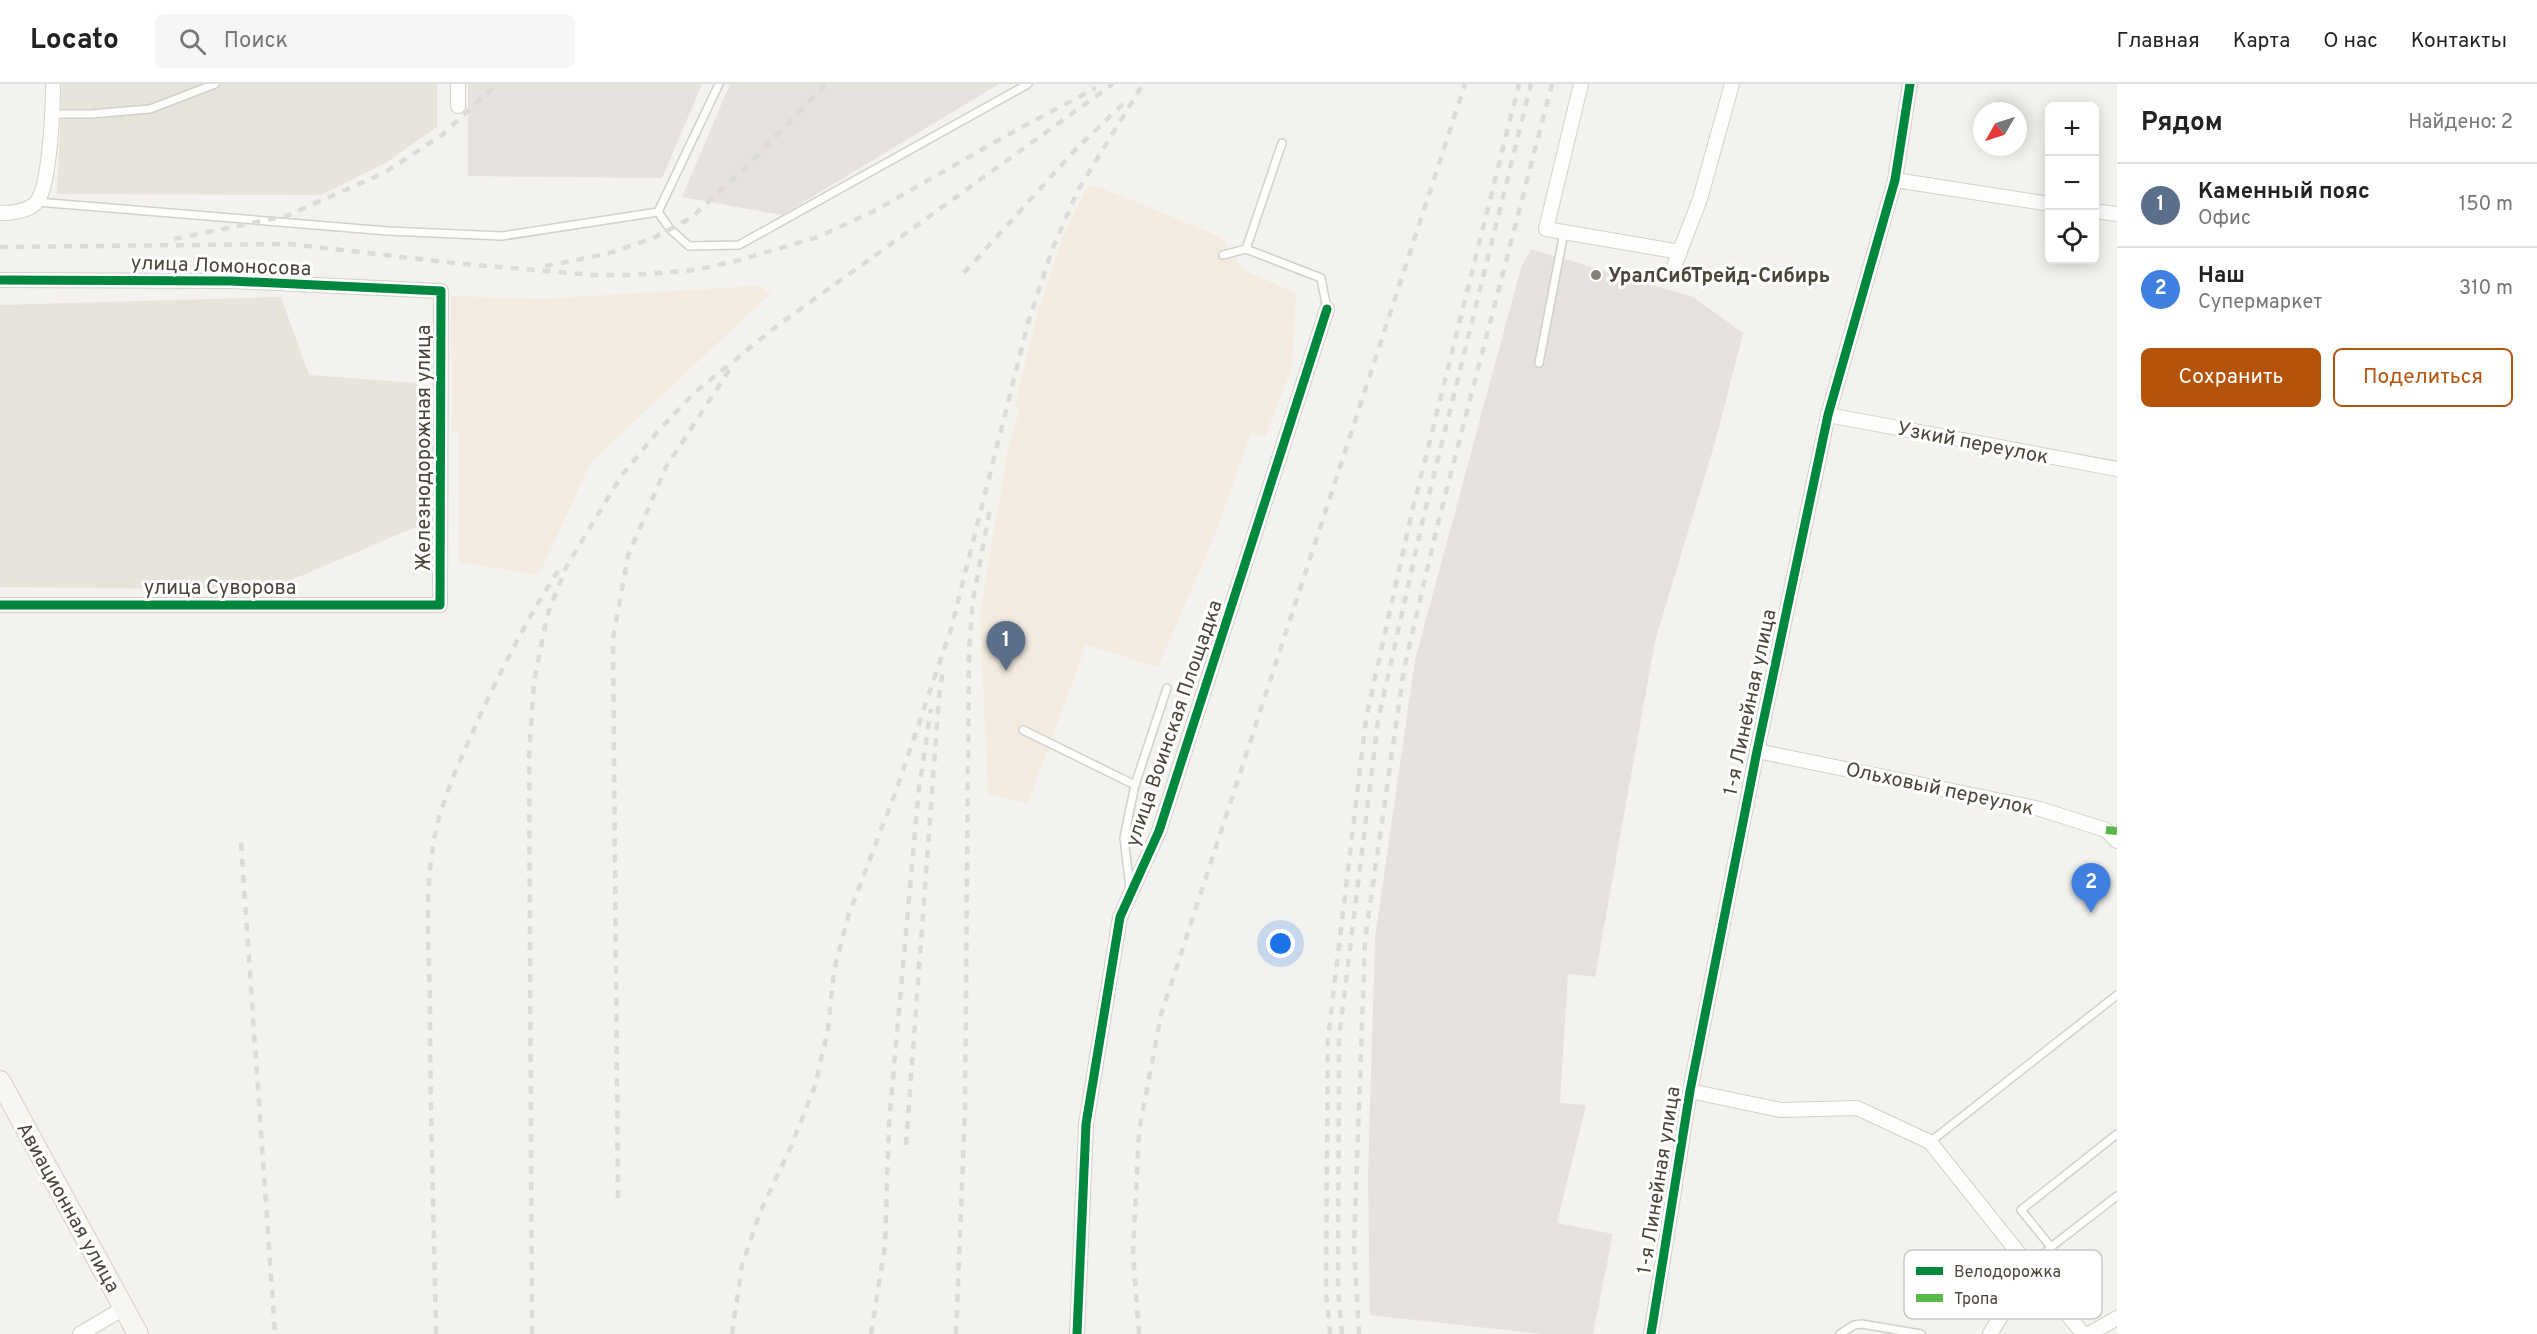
<!DOCTYPE html>
<html lang="ru">
<meta charset="utf-8">
<style>
:root{--surface:#fff;--page:#f6f6f6;--text:#222;--muted:#767676;--line:#e0e0e0;--accent:#b45309}
body{margin:0;font-family:Overpass,sans-serif;background:var(--page);color:var(--text)}
.controls{position:absolute;right:18px;top:18px;display:grid;overflow:hidden;border-radius:9px;box-shadow:0 3px 15px #0003}
.controls button{width:54px;height:54px;display:grid;place-items:center;padding:0;border:0;border-bottom:2px solid var(--line);background:var(--surface);color:var(--text);font:30px sans-serif}
.compass{position:absolute;left:1973px;top:18px;width:54px;height:54px;border-radius:50%;background:var(--surface);box-shadow:0 3px 15px #0003;rotate:231deg}
.you{position:absolute;left:1281px;top:860px;width:21px;height:21px;margin:-15px;border:4px solid #fff;border-radius:50%;background:#1a73e8;box-shadow:0 0 0 9px #1a73e833}
.badge{display:grid;place-items:center;width:39px;height:39px;border-radius:50%;background:var(--accent);color:#fff;font-size:20px;font-weight:700}
.pin{position:absolute;translate:-50% -50px;filter:drop-shadow(0 2px 3px #0008)}
.pin::after{content:'';position:absolute;top:32px;width:21px;height:18px;background:inherit;clip-path:polygon(0 0,100% 0,50% 100%)}
.list{margin:0;padding:0;list-style:none}
h2{display:flex;justify-content:space-between;align-items:center;height:78px;margin:0;padding:0 24px;font-size:26px}
h2 small{font-size:20px;font-weight:400;color:var(--muted)}
.list li{display:grid;grid-template-columns:39px 1fr auto;gap:18px;align-items:center;box-sizing:border-box;height:84px;padding:0 24px;border-top:2px solid var(--line)}
.list b{display:block;font-size:22px;white-space:nowrap}
.list p{margin:0;font-size:20px;white-space:nowrap;color:var(--muted)}
.list em{font-size:20px;font-style:normal;color:var(--muted)}
.actions{display:flex;gap:12px;padding:18px 24px}
.actions a{flex:1;padding:14px 0;border:2px solid var(--accent);border-radius:9px;text-align:center;font-size:21px;color:var(--accent)}
.actions .main{background:var(--accent);color:#fff}
.icon{flex:none;width:33px;height:33px;fill:none;stroke:currentColor;stroke-width:2;stroke-linecap:round;stroke-linejoin:round}
.map{position:relative;flex:none;width:2117px;height:1250px;overflow:hidden}
header{display:flex;align-items:center;gap:36px;box-sizing:border-box;height:84px;padding:0 30px;background:var(--surface);border-bottom:2px solid var(--line)}
header strong{font-size:28px}
nav{display:flex;gap:33px;margin-inline-start:auto;font-size:21px}
.search{width:420px;height:54px;background:var(--page);display:flex;align-items:center;gap:15px;box-sizing:border-box;padding:0 21px;border-radius:9px;color:var(--muted);font-size:22px}
main{display:flex}
aside{flex:1;background:var(--surface)}
.map>svg:first-child{display:block}
.residential{fill:#e7e4dc}
.commercial{fill:#f3ebdf}
.industrial{fill:#e6e2de}
.lines{fill:none;stroke-linecap:round;stroke-linejoin:round}
.lane-casing{stroke:#d2d0cb;stroke-width:10}
.street-casing{stroke:#d2d0cb;stroke-width:16}
.secondary-casing{stroke:#d3cfc5;stroke-width:22}
.lane{stroke:#fdfdfc;stroke-width:7}
.street{stroke:#fdfdfc;stroke-width:14}
.secondary{stroke:#f7f6f1;stroke-width:20}
.rail{stroke:#dbdbda;stroke-width:4.5;stroke-dasharray:8 8;stroke-linecap:butt}
.quiet{stroke:#58b947;stroke-width:8;stroke-dasharray:15 8;stroke-linecap:butt}
.cycleway-casing{stroke:#fff;stroke-width:13}
.cycleway{stroke:#00873e;stroke-width:9}
.poi-dot{fill:#868178;stroke:#fff;stroke-width:2}
.labels{text-anchor:middle;stroke-width:6;stroke-linejoin:round;paint-order:stroke}
.street-label{font-size:20px;fill:#4b4439;stroke:#fff}
.poi-label{font-size:20px;font-weight:bold;fill:#4b4439;stroke:#fff;text-anchor:start}
.key{fill:#fff;stroke:#c9c7c4;stroke-width:1.5}
.key-label{font-size:16px;fill:#4b4439}
</style>
<header>
<strong>Locato</strong>
<div class="search"><svg class="icon" aria-label="search" viewBox="0 0 24 24"><circle cx="10" cy="10" r="6"/><path d="M15 15l6 6"/></svg>Поиск</div>
<nav><a>Главная</a><a>Карта</a><a>О нас</a><a>Контакты</a></nav>
</header>
<main>
<div class="map">
<svg width="2117" height="1250" viewBox="0 0 2117 1250">
<rect width="100%" height="100%" fill="#f4f2ee"/>
<g class="residential">
<polygon points="62,0 437,0 437,43 384,80 321,111 57,110"/>
<polygon points="281,213 309,291 417,299 418,442 268,506 0,503 0,221"/>
</g>
<g class="commercial">
<polygon points="1094,101 1221,153 1244,186 1296,209 1292,283 1265,353 1251,349 1216,448 1158,583 1086,561 1028,719 988,710 980,532 1008,364 1020,325 1015,322 1038,227 1062,154 1086,105"/>
<polygon points="757,202 771,209 591,378 539,491 459,478 459,347 452,347 451,212 541,215"/>
</g>
<g class="industrial">
<polygon points="468,0 702,0 662,94 468,92"/>
<polygon points="730,0 999,0 782,131 682,113"/>
<polygon points="1531,165 1693,213 1743,249 1716,355 1655,557 1595,893 1568,890 1560,1019 1586,1021 1557,1139 1613,1150 1593,1250 1542,1250 1370,1231 1368,1094 1375,854 1415,576 1521,184"/>
</g>
<g class="lines">
<g class="lane-casing">
<g id="lane">
<polyline points="53,30 91,30 150,25 215,0"/>
<polyline points="37,118 388,147 502,152 658,128 719,0"/>
<polyline points="658,128 670,145 689,162 739,161 1028,0"/>
<polyline points="1246,165 1282,59"/>
<polyline points="1223,171 1246,165 1321,194 1327,225"/>
<polyline points="1539,279 1564,148"/>
<polyline points="1023,646 1135,701"/>
<polyline points="1130,804 1124,754 1135,701 1167,604"/>
<polyline points="1930,1058 2117,911"/>
<polyline points="2051,1163 2021,1126 2117,1050"/>
<polyline points="2030,1185 2051,1163 2117,1112"/>
<polyline points="1840,1250 1854,1241 1862,1240 1921,1250"/>
</g>
</g>
<g class="street-casing">
<g id="street">
<polyline points="1581,0 1546,145 1680,168"/>
<polyline points="458,22 458,0"/>
<polyline points="1895,96 2050,120"/>
<polyline points="2094,127 2117,130"/>
<path d="M0 129C12 129 31 127 38 116 50 98 53 23 53 0"/>
<polyline points="1670,193 1700,115 1732,0"/>
<polyline points="0,196 231,197 441,207 440,521 0,521"/>
<polyline points="1828,331 2117,385"/>
<polyline points="1757,667 2040,725 2106,746 2117,757"/>
<polyline points="1690,1007 1780,1026 1857,1024 1930,1058 2083,1250"/>
<polyline points="80,1250 124,1224"/>
<polyline points="1077,1250 1086,1040 1120,833 1159,747 1327,225"/>
<polyline points="1651,1250 1690,1007 1757,667 1828,331 1895,96 1910,0"/>
<polyline points="1990,1250 2030,1185"/>
<polyline points="2089,1250 2117,1234"/>
</g>
</g>
<g class="secondary-casing">
<polyline id="secondary" points="0,997 138,1250"/>
</g>
<use href="#lane" class="lane"/>
<use href="#street" class="street"/>
<use href="#secondary" class="secondary"/>
<g class="rail">
<polyline points="174,155 286,132 384,89 442,51 497,0"/>
<polyline points="0,163 290,160 453,179 593,191 633,191 696,186 740,176 818,153 876,126 1011,49 1096,4"/>
<polyline points="545,182 607,170 653,154 691,134 744,85 826,0"/>
<polyline points="964,189 1076,65 1124,19"/>
<polyline points="241,759 275,1250"/>
<polyline points="906,1061 939,613 943,586"/>
<polyline points="618,1114 613,554 628,472 666,383 730,285"/>
<path d="M436 1250C434 1140 430 1029 430 918 429 863 424 805 435 751 443 711 462 673 478 636 502 585 528 532 560 484"/>
<polyline points="532,1250 529,671 534,598 547,532 566,483 622,391 659,346 694,309 777,242 1113,0"/>
<polyline points="732,1250 742,1181 761,1126 790,1065 815,1002 828,945 834,886 849,830 897,704 951,545 1028,239 1052,166 1078,106 1143,0"/>
<polyline points="871,1250 885,1162 889,1038 919,704 931,625"/>
<polyline points="956,1250 965,1026 969,566 973,515 990,425"/>
<polyline points="1139,1250 1133,1170 1139,1047 1161,931 1465,0"/>
<polyline points="1330,1250 1326,1208 1328,954 1366,635 1411,432 1519,0"/>
<polyline points="1342,1250 1338,1207 1339,954 1378,637 1423,435 1531,0"/>
<polyline points="1359,1250 1354,1161 1365,856 1404,585 1437,443 1552,0"/>
</g>
<polyline class="quiet" points="2106,746 2117,747"/>
<g class="cycleway-casing">
<g id="cycleway">
<polyline points="0,196 231,197 441,207 440,521 0,521"/>
<polyline points="1077,1250 1086,1040 1120,833 1159,747 1327,225"/>
<polyline points="1651,1250 1690,1007 1757,667 1828,331 1895,96 1910,0"/>
</g>
</g>
<use href="#cycleway" class="cycleway"/>
</g>
<circle class="poi-dot" cx="1596" cy="191" r="6"/>
<g class="labels">
<g class="street-label">
<text transform="translate(221 181) rotate(2)" y="7">улица Ломоносова</text>
<text transform="translate(1973 358) rotate(11)" y="7">Узкий переулок</text>
<text transform="translate(423 364) rotate(-90)" y="7">Железнодорожная улица</text>
<text x="220" y="510">улица Суворова</text>
<text transform="translate(1749 618) rotate(-78)" y="7">1-я Линейная улица</text>
<text transform="translate(1173 639) rotate(-71)" y="7">улица Воинская Площадка</text>
<text transform="translate(1940 704) rotate(12)" y="7">Ольховый переулок</text>
<text transform="translate(1658 1096) rotate(-81)" y="7">1-я Линейная улица</text>
<text transform="translate(69 1123) rotate(61)" y="7">Авиационная улица</text>
</g>
<g class="poi-label">
<text x="1608" y="198">УралСибТрейд-Сибирь</text>
</g>
</g>
<rect x="1904" y="1166" width="198" height="69" rx="9" class="key"/>
<rect x="1916" y="1183" width="27" height="8" fill="#00873e"/>
<rect x="1916" y="1210" width="27" height="8" fill="#58b947"/>
<g class="key-label">
<text x="1954" y="1193">Велодорожка</text>
<text x="1954" y="1220">Тропа</text>
</g>
</svg>
<div class="controls">
<button>+</button>
<button>−</button>
<button><svg class="icon" aria-label="locate" viewBox="0 0 24 24"><circle cx="12" cy="12" r="6"/><path d="M12 2v4M12 18v4M2 12h4M18 12h4"/></svg></button>
</div>
<svg class="compass" viewBox="-18 -18 36 36"><path d="M0-13l5 13h-10z" fill="#e53935"/><path d="M0 13l5-13h-10z" fill="#767676"/></svg>
<div class="you"></div>
<div class="pin badge" style="left:1006px;top:587px;background:#5c6f8a">1</div>
<div class="pin badge" style="left:2091px;top:829px;background:#3f7fe0">2</div>
</div>
<aside>
<h2>Рядом<small>Найдено: 2</small></h2>
<ul class="list">
<li><span class="badge" style="background:#5c6f8a">1</span><div><b>Каменный пояс</b><p>Офис</p></div><em>150 m</em></li>
<li><span class="badge" style="background:#3f7fe0">2</span><div><b>Наш</b><p>Супермаркет</p></div><em>310 m</em></li>
</ul>
<div class="actions"><a class="main">Сохранить</a><a>Поделиться</a></div>
</aside>
</main>
